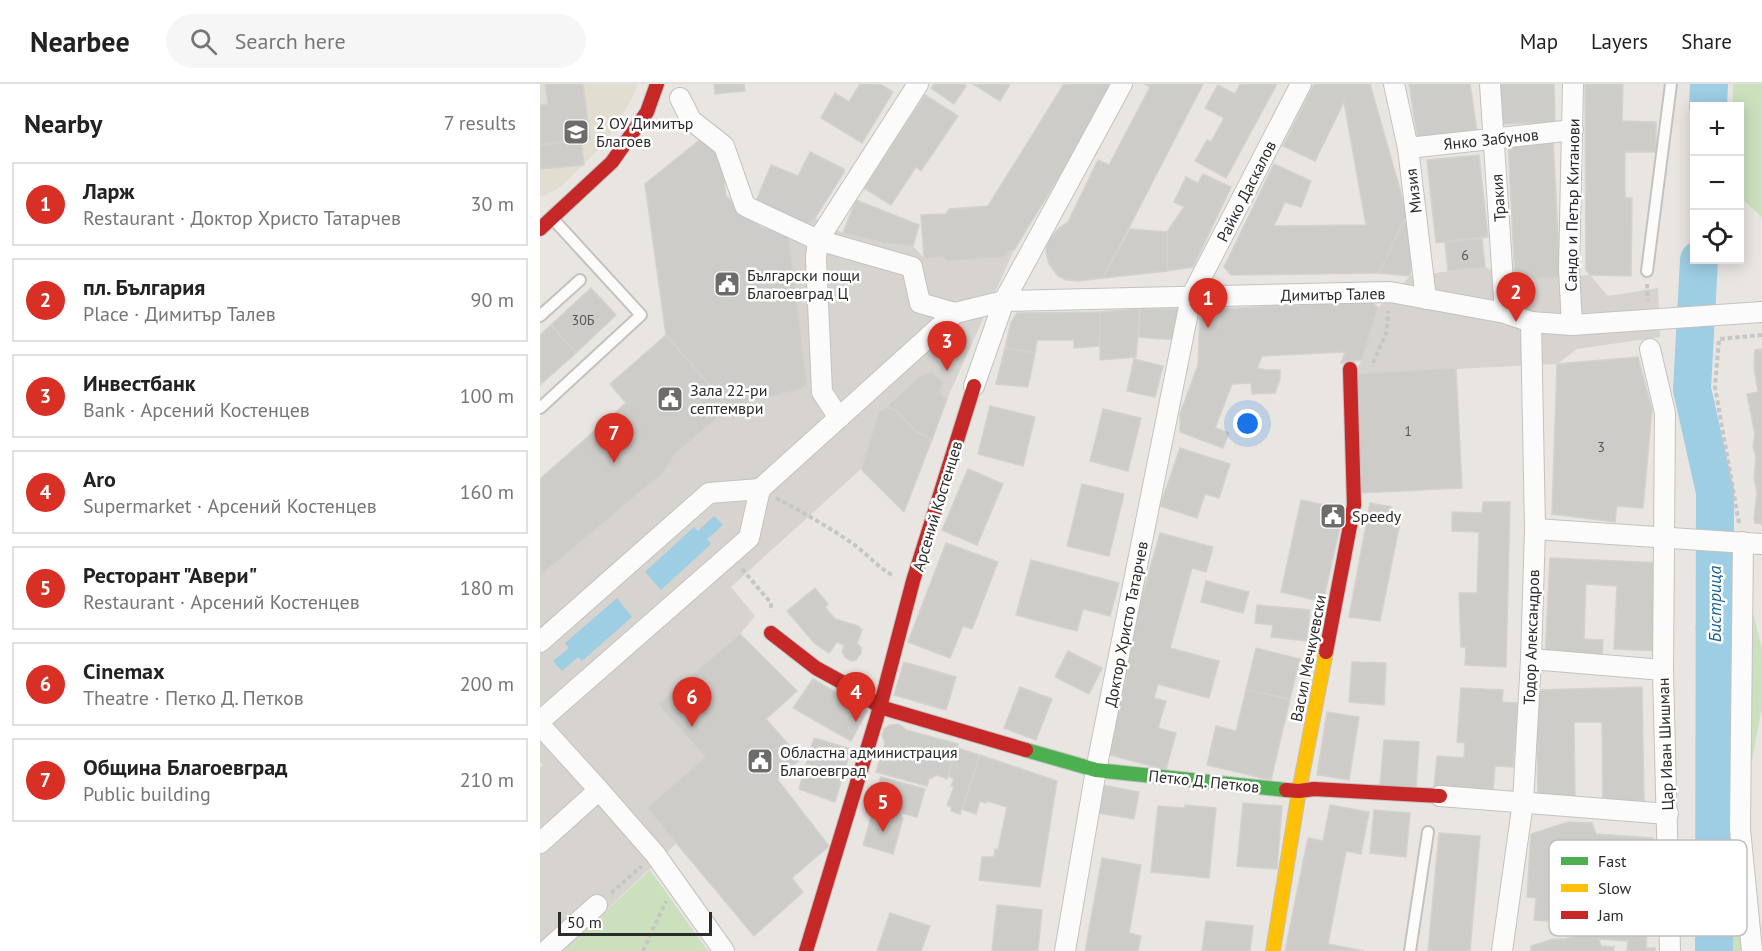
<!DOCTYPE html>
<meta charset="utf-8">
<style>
:root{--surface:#fff;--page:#f6f6f6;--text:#222;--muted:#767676;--line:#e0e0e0;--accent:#d93025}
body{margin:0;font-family:"PT Sans",sans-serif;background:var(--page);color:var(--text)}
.controls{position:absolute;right:18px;top:18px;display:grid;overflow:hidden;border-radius:0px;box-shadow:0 3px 15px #0003}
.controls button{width:54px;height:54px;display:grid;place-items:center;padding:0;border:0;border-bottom:2px solid var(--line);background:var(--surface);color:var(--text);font:30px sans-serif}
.scale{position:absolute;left:18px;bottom:15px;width:154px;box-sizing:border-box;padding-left:6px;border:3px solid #2b2b2b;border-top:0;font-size:16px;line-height:21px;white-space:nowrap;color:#2b2b2b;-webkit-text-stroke:4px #fff;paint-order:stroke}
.you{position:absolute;left:708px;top:340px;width:21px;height:21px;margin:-15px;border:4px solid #fff;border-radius:50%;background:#1a73e8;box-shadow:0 0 0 9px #1a73e833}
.badge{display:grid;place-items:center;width:39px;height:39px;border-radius:50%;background:var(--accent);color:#fff;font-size:20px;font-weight:700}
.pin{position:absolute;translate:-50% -50px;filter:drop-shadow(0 2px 3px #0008)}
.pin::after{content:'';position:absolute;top:32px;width:21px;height:18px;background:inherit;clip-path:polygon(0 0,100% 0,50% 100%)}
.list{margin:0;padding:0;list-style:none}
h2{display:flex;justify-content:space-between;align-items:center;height:78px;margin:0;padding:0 24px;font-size:26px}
h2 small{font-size:20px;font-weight:400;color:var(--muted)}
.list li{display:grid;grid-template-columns:39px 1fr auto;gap:18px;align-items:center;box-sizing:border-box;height:84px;margin:0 12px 12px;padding:0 12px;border:2px solid var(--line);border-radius:0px}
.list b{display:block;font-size:22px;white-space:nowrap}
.list p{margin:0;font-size:20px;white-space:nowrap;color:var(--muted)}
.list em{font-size:20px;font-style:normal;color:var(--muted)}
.icon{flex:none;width:33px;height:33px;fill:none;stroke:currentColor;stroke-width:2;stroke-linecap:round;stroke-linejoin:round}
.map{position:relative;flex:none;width:1222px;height:867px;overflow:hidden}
header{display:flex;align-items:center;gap:36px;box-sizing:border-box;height:84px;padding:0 30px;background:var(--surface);border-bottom:2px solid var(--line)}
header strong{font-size:28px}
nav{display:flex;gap:33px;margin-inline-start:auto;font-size:21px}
.search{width:420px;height:54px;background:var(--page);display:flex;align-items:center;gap:15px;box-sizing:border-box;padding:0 21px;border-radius:33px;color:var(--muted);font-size:22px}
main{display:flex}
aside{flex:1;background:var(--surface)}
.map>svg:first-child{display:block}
.education{fill:#e2ddd1}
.green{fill:#cbe1be}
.plaza{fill:#d7d4d0}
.water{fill:#9dcee3}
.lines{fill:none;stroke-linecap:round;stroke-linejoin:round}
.river{stroke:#9dcee3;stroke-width:38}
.building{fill:#ceccc9;stroke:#d4d1ce;stroke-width:1.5}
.lane-casing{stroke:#c3c2c1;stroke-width:14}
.street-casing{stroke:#c3c2c1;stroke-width:22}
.fast-casing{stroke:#c3c2c1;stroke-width:16}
.slow-casing{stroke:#c3c2c1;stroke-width:16}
.jam-casing{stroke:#c3c2c1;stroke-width:16}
.path{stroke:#c6c6c6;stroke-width:4;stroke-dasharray:4.5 3;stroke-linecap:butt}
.lane{stroke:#fcfbfb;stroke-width:10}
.street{stroke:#fcfbfb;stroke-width:20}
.fast{stroke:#4caf50;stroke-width:14}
.slow{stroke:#ffc107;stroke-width:14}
.jam{stroke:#c62828;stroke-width:14}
.labels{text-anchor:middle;stroke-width:5;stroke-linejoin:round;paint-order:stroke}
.number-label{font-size:14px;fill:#565554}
.poi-label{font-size:16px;fill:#2b2b2b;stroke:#fff;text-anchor:start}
.street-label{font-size:16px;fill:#2b2b2b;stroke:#fff}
.water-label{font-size:18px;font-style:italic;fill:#1a6390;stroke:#fff}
.key{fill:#fff;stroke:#bfbfbf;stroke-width:1.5}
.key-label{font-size:16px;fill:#2b2b2b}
</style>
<header>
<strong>Nearbee</strong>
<div class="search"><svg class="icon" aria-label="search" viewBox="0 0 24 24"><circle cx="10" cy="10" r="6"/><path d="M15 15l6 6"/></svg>Search here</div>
<nav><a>Map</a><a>Layers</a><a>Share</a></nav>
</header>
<main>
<aside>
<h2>Nearby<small>7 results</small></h2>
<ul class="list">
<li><span class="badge">1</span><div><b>Ларж</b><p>Restaurant · Доктор Христо Татарчев</p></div><em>30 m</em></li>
<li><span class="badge">2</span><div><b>пл. България</b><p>Place · Димитър Талев</p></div><em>90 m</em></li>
<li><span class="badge">3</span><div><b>Инвестбанк</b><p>Bank · Арсений Костенцев</p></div><em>100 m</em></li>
<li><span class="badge">4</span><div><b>Aro</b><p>Supermarket · Арсений Костенцев</p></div><em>160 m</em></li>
<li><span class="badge">5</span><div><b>Ресторант &quot;Авери&quot;</b><p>Restaurant · Арсений Костенцев</p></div><em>180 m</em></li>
<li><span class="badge">6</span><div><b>Cinemax</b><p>Theatre · Петко Д. Петков</p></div><em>200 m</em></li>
<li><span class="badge">7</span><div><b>Община Благоевград</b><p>Public building</p></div><em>210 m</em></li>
</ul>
</aside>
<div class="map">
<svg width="1222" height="867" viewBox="0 0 1222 867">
<rect width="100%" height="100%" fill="#e9e6e2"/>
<polygon class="education" points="0,0 97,0 95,8 80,36 64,60 22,102 6,111 0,112"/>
<g class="green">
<polygon points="1193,0 1222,0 1222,133 1200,113 1200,22 1193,22"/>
<polygon points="1208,510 1222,565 1222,623 1212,677 1167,673 1155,542"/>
<polygon points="110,786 168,867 23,867"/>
<polygon points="1192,792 1213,841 1212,867 1171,867 1176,826"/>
</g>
<g class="plaza">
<polygon points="275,134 303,149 343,159 373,162 384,174 402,173 408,177 464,173 468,167 474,166 407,315 400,308 402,301 401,296 393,289 388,289 379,293 339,328 321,385 191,503 215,532 200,550 118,620 165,673 107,724 137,759 23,867 0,867 0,684 3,681 0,677 0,492 124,388 135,370 189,324 261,305 267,300 248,149"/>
<polygon points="945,183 975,196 1050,191 1068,212 1118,204 1120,253 1037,265 1017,280 813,290 822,276 838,224 870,192"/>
</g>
<g class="water">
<polygon points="174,432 183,441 167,455 171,460 121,506 105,488 154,443 158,447"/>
<polygon points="77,514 92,533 42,577 38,573 22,587 13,577 29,564 25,559"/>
</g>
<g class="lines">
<g class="river">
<polyline points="1168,22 1169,0"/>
<polyline points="1159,176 1152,305 1175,408 1174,867"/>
</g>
</g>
<g class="building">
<polygon points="5,0 43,0 50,54 0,61 0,21 8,20"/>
<polygon points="174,0 204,0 205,7 175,10"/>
<polygon points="320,0 340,0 353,8 322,59 281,34 295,9 309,18"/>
<polygon points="394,0 423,0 426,2 414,20 391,4"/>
<polygon points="433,0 470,0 460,17"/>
<polygon points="524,0 576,0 474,166 468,167 464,173 407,177 402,173 384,174 381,131 406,130 409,125 448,122"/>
<polygon points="605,0 663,0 563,194 539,197 526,196 518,192 509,180 506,168 508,157 519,144 528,138 558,76 569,81 610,3"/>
<polygon points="700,0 737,0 686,94 655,77 667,56 671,58 684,34 665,24 678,1 695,10"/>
<polygon points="774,0 830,0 867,130 839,189 691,191 684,183 734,80 771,97 761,123 745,118 734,142 826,141 804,18 775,77 743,62"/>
<polygon points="869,0 930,0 937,47 878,57"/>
<polygon points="959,0 1014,0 1015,38 961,40"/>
<polygon points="1045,0 1083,0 1082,37 1116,38 1116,68 1085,68 1085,114 1092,114 1091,192 1050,191 1046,186"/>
<polygon points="385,11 418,32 381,87 376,83 351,121 324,104"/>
<polygon points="162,54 181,76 186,112 221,143 248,149 267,300 261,305 189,324 126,251 105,100"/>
<polygon points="1013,54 1020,193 975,196 968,57"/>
<polygon points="41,56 44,81 0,85 0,61"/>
<polygon points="270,68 304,85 304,88 275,134 268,139 214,122 231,81 258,92"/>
<polygon points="939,71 948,153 896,159 887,76"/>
<polygon points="663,90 691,103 653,183 627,187 627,148 644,123 634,118 646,93 658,99"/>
<polygon points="316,116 379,141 373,162 343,159 303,149"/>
<polygon points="864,137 875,139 870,192 839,189"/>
<polygon points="590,145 627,148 627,187 563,194"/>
<polygon points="942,154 945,183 908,187 905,158"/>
<polygon points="51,204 76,231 36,269 11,241"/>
<polygon points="831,217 838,224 822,276 801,279 805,268 722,272 717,284 726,286 740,286 740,295 735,309 712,310 711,299 692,300 675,344 689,349 683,364 640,348 640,330 658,281 660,226"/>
<polygon points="600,225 638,225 635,256 599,253"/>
<polygon points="600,225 596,273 560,276 560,228"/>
<polygon points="560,228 559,262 534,264 534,256 497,256 495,269 465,264 471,238 477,229"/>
<polygon points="11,241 36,269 0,301 0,251"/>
<polygon points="126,251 189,324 135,370 124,388 0,492 0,395 86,319 70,300"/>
<polygon points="465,264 495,269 488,303 456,300"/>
<polygon points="1222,265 1222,440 1215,439 1214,434 1217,409 1214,394 1216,373 1213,362 1215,350 1207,310 1218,308 1214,283 1215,266"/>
<polygon points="1098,273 1112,326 1103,424 1077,422 1075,438 1012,430 1017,280"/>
<polygon points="594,275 623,282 615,313 587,307"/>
<polygon points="916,284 922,404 819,409 813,290"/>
<polygon points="388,289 393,289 401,296 402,301 400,308 407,315 391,358 386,352 376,348 357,327 346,323 379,293"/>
<polygon points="450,322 495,333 483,382 438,370"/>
<polygon points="346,323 357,327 376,348 386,352 391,358 364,428 321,385 339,328"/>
<polygon points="563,325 601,334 588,387 550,377"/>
<polygon points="640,364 690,380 679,414 665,410 657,434 620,422"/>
<polygon points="428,385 463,400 437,461 402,446"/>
<polygon points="542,400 584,410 569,472 527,462"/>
<polygon points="761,416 804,425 783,518 741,508"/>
<polygon points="943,418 970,418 966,583 925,581 926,563 921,563 919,509 937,509 939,448 912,447 912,428 942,429"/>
<polygon points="830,419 852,423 850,432 861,434 840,537 809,533"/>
<polygon points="620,449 673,463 666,488 652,484 630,564 679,577 669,614 618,600 614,614 626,617 618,644 636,649 626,686 566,670 586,596 579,594"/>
<polygon points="406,459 458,478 432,545 423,542 410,574 368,558"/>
<polygon points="1010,474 1123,479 1121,567 1074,565 1077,502 1046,500 1044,555 1063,556 1062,578 1005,572"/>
<polygon points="491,476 579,499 570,532 543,525 537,547 476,531"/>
<polygon points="666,497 709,508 703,529 661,518"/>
<polygon points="275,504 288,520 285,523 295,535 318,542 322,546 317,559 321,564 321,569 316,576 311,577 306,574 302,568 304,561 297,558 289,569 275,560 247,527"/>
<polygon points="717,521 770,526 767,557 731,553 733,541 715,539"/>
<polygon points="200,550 257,607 226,635 261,675 237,695 289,762 252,794 263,808 214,852 107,724 165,673 118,620"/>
<polygon points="716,564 760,575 750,615 706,606"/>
<polygon points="528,567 562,584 549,610 515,593"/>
<polygon points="364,578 416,593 406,626 354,611"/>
<polygon points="812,578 846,579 844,621 809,618"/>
<polygon points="273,595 327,627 311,657 253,624"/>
<polygon points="480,603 512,615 496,656 464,644"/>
<polygon points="1102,603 1104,717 1063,718 1062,638 1034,638 1035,713 998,713 996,606"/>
<polygon points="921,604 963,606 962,618 978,619 973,683 955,682 953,707 894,703 897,672 924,674 925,659 917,658"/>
<polygon points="706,606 750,615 731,696 667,681 676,642 696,647"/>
<polygon points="787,628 819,633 809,696 777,691"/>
<polygon points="359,640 366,646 418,660 407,695 397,691 389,695 387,702 336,688 345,658 342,652 344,645 350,641"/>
<polygon points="274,654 311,665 303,691 266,680"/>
<polygon points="844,656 879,658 876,704 840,702"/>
<polygon points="417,664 440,671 420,730 411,727 412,723 407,721 414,703 411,702 414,695 408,692"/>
<polygon points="440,671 517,697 500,803 439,796 442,773 454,773 455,765 458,766 467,723 447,717 446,719 440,717 436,730 422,725"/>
<polygon points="266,680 303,691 295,718 259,705"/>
<polygon points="341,693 385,705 377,733 362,729 361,733 358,734 331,726"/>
<polygon points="562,701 599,708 594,735 557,729"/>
<polygon points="703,719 742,722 737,785 697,782"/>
<polygon points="645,721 676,724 669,794 611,788 618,722 645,724"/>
<polygon points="790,721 829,728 821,770 806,767 788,860 824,867 745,867 768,754 783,757"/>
<polygon points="834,726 870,729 866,773 830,769"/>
<polygon points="333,727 363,734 353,770 323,761"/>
<polygon points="1028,738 1052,739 1056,750 1113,754 1106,864 1115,864 1115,867 1087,867 1088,857 1059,855 1061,862 1074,863 1074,867 991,867 991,862 1013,855 1025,855 1040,851 1036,839 994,836 996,814 987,813 991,750"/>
<polygon points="899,749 940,752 930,867 888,867"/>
<polygon points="562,774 601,781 589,849 601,852 598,867 545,867"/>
<polygon points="457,821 502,826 498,867 452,867"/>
<polygon points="350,829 390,842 381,867 337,867"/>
<polygon points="666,837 713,842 710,867 662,867"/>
</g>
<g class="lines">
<g class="lane-casing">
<g id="lane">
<polyline points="1107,187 1131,0"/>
<polyline points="0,232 40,196"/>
<polyline points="0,324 101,231 13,135"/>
<polyline points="870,867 888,748"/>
</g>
</g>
<g class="street-casing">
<g id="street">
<polyline points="854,0 868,64 886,215"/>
<polyline points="950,0 965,229"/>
<polyline points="140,14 151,36 184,62 205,122 278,156 372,183 380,219 415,229"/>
<polyline points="868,64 1033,46"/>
<polyline points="1032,241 1029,185 1033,0"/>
<polyline points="1110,265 1125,329 1123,586 1130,867"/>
<polyline points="434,302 464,217 582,0"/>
<polyline points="299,334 282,308 276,174 278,156 378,0"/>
<polyline points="220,405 415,229 464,217 850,208 965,229 991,238 1032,241 1222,228"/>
<polyline points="995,445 1222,460"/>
<polyline points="1203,458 1200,745 1212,867"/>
<polyline points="0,558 169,409 220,405 209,454 0,637"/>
<polyline points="991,575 1123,586"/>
<polyline points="0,641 59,706 0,759"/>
<polyline points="59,706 115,770 184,867"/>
<polyline points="900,712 1128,730"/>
<polyline points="6,867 57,821"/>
<polyline points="525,867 556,686 651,213 761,0"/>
<polyline points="962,867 983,718 991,575 995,445 991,238"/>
</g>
</g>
<g class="fast-casing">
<polyline id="fast" points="486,666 556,686 746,706"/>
</g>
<g class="slow-casing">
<polyline id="slow" points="733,867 759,707 786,568"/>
</g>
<g class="jam-casing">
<g id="jam">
<polyline points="0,145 72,78 107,28 117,0"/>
<polyline points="231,549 276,584 318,607 340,623 486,666"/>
<polyline points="786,568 814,421 810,285"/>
<polyline points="746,706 759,707 774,705 900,712"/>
<polyline points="266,867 340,623 373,497 434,302"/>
</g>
</g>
<g class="path">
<polyline points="1107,200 1108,216"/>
<polyline points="833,279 847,247 848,227"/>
<path d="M236 414C264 429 291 444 316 462 329 472 338 483 352 491"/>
<polyline points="1199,439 1175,303 1179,255 1222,251"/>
<polyline points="202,485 231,519 231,527"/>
<polyline points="71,809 102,782"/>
<polyline points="103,867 126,817"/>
</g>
<use href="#lane" class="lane"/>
<use href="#street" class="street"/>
<use href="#fast" class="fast"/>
<use href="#slow" class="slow"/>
<use href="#jam" class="jam"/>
</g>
<defs>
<g id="school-square" transform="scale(1.35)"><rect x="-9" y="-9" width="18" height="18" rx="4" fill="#6e6c6b" stroke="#fff"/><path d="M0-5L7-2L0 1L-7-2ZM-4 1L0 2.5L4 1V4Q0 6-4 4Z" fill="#fff"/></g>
<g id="civic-square" transform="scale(1.35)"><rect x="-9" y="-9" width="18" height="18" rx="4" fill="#6e6c6b" stroke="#fff"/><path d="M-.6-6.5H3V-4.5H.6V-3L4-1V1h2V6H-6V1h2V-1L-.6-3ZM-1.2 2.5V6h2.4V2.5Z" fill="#fff"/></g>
</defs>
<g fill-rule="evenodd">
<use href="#school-square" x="36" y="48"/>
<use href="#civic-square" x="187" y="200"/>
<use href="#civic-square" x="130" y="315"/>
<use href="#civic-square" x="793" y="432"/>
<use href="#civic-square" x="220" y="677"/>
</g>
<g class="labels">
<g class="number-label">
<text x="925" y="176">6</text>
<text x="43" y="241">30Б</text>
<text x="868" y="352">1</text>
<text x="1061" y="368">3</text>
</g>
<g class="poi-label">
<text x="56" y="45">2 ОУ Димитър<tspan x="56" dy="18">Благоев</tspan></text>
<text x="207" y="197">Български пощи<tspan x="207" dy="18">Благоевград Ц</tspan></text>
<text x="150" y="312">Зала 22-ри<tspan x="150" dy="18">септември</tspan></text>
<text x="812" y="438">Speedy</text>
<text x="240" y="674">Областна администрация<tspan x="240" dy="18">Благоевград</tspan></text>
</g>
<g class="street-label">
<text transform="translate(951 55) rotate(-6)" y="6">Янко Забунов</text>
<text transform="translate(706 107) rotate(-63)" y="6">Райко Даскалов</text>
<text transform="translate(873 107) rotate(-97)" y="6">Мизия</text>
<text transform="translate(958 114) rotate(-94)" y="6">Тракия</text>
<text transform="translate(1032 121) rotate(-89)" y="6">Сандо и Петър Китанови</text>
<text transform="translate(793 210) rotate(-1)" y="6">Димитър Талев</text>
<text transform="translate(397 422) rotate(-73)" y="6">Арсений Костенцев</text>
<text transform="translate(586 540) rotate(-79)" y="6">Доктор Христо Татарчев</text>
<text transform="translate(991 553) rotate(-88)" y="6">Тодор Александров</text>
<text transform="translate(768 574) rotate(-79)" y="6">Васил Мечкуевски</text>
<text transform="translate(1125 660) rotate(-92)" y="6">Цар Иван Шишман</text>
<text transform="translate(664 697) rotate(6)" y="6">Петко Д. Петков</text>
</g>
<g class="water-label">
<text transform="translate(1175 520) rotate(-90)" y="6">Бистрица</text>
</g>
</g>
<rect x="1009" y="756" width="198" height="96" rx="9" class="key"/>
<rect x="1021" y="773" width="27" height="8" fill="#4caf50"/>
<rect x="1021" y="800" width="27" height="8" fill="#ffc107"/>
<rect x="1021" y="827" width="27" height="8" fill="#c62828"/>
<g class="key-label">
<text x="1058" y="783">Fast</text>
<text x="1058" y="810">Slow</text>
<text x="1058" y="837">Jam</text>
</g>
</svg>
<div class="controls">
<button>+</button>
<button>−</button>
<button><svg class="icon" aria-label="locate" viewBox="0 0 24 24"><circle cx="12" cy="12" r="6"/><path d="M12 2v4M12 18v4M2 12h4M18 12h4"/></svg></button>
</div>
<div class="scale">50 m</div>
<div class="you"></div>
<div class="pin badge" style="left:668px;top:244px">1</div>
<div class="pin badge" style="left:976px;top:238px">2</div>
<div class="pin badge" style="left:407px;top:287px">3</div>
<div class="pin badge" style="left:316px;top:638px">4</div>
<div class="pin badge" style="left:343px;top:748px">5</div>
<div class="pin badge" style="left:152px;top:643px">6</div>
<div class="pin badge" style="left:74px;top:379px">7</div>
</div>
</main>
